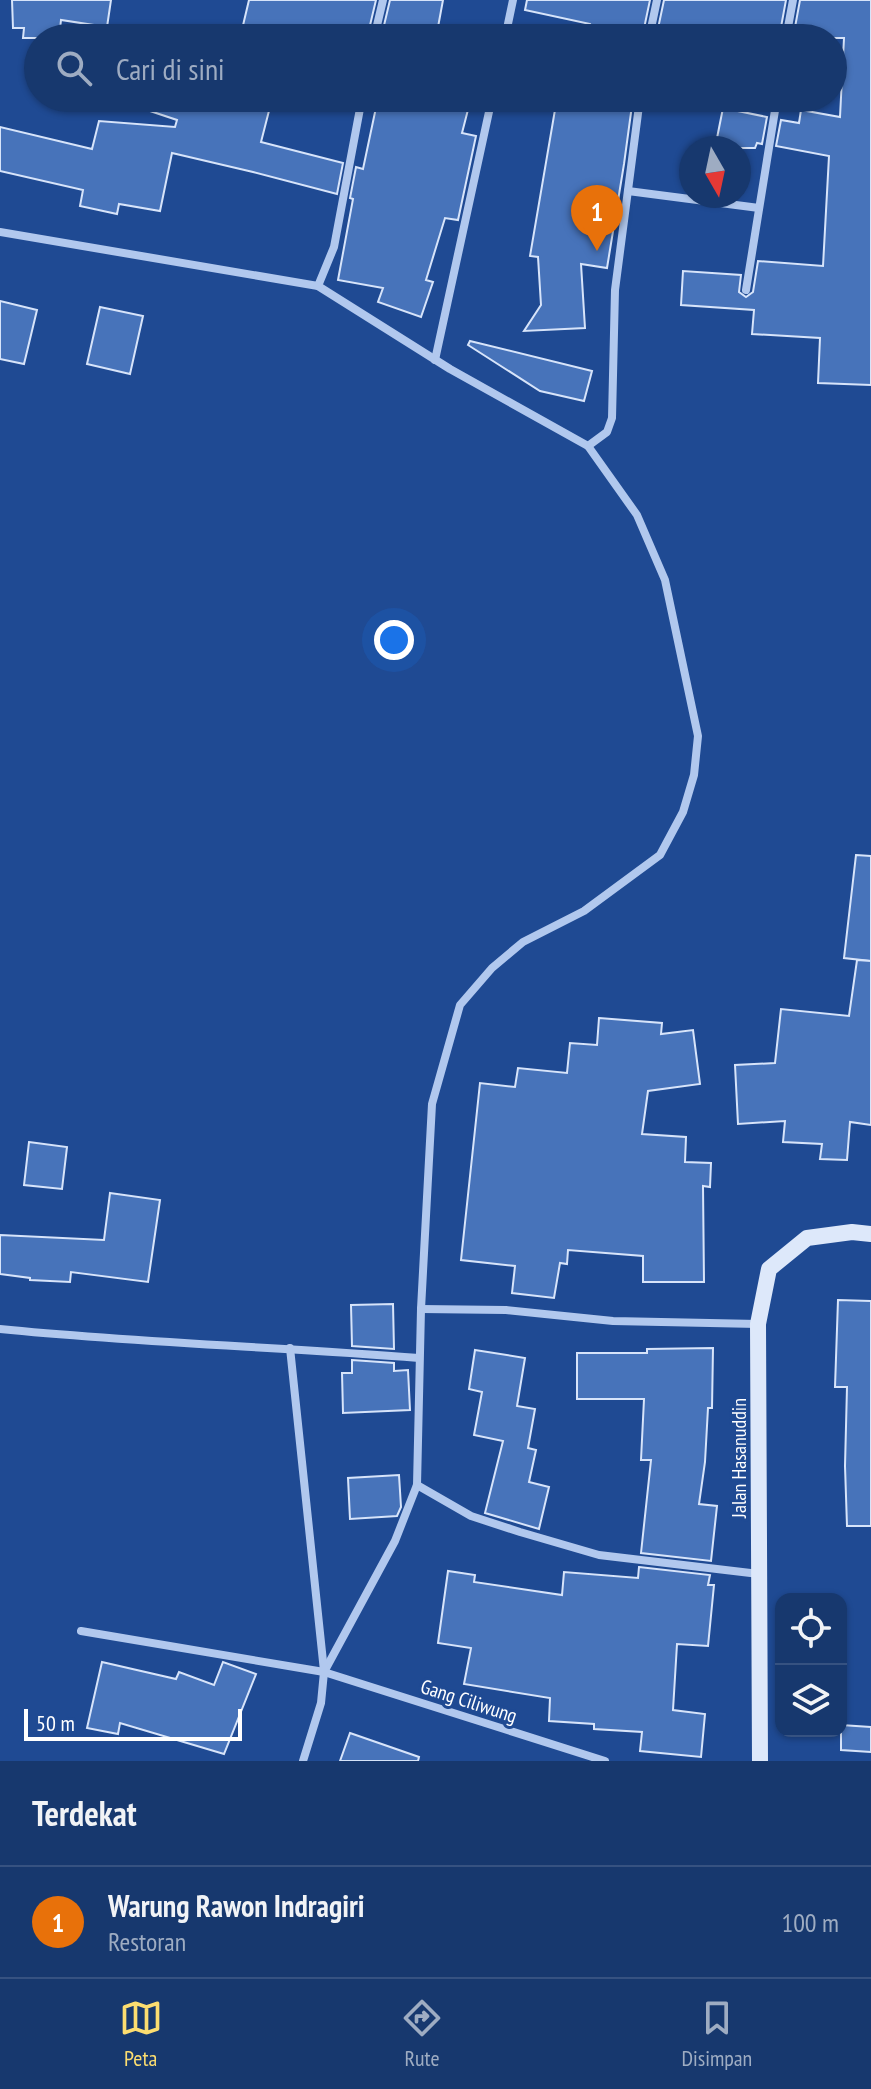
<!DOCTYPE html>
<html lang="id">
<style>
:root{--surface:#17386e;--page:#244376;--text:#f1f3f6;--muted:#9eacc2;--line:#365281;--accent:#fcdd70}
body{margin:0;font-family:"PT Sans Narrow",sans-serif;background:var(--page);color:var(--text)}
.controls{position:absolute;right:24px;bottom:24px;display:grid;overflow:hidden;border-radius:16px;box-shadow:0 2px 6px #0004}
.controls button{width:72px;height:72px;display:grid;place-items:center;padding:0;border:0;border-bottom:2px solid var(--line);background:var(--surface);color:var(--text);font:40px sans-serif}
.compass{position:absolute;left:679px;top:136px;width:72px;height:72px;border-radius:50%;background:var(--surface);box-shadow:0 2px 6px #0004;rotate:171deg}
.scale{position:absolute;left:24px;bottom:20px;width:218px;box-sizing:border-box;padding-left:8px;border:4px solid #fff;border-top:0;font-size:22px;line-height:28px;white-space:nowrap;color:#fff;-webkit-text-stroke:6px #1f4a93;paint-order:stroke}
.you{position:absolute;left:394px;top:640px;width:28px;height:28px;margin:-20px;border:6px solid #fff;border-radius:50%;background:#1a73e8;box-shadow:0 0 0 12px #1a73e833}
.badge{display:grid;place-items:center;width:52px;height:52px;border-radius:50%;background:var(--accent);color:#fff;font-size:26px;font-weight:700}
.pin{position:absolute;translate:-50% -66px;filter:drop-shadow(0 2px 4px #0008)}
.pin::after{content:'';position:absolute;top:42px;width:28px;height:24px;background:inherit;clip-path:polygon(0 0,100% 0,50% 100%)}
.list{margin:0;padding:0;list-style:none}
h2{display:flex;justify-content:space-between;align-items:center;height:104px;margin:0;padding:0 32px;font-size:34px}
h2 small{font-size:26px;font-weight:400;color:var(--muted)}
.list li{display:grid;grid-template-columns:52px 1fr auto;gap:24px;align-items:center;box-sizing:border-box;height:112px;padding:0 32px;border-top:2px solid var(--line)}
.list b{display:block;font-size:30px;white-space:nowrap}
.list p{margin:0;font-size:26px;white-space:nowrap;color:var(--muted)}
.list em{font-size:26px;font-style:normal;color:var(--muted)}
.icon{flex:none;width:44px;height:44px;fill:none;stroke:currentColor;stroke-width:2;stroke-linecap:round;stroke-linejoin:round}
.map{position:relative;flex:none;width:871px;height:1761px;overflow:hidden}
.search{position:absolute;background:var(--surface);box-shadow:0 2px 6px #0004;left:24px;right:24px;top:24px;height:88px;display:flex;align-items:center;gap:20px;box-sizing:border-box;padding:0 28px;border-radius:44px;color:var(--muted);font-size:30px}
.sheet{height:216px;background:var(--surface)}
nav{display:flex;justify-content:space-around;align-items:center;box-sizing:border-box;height:112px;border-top:2px solid var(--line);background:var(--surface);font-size:22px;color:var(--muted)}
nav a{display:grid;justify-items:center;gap:4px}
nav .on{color:var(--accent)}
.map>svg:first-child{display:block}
.building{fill:#4773ba;stroke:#d7e4fa;stroke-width:2}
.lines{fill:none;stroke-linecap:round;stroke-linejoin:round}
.street{stroke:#b1c8ee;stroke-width:8}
.secondary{stroke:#dde8fa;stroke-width:16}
.labels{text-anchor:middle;stroke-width:6;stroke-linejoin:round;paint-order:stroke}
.street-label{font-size:20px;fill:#fff;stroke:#1f4a93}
</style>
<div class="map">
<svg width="871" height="1761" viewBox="0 0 871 1761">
<rect width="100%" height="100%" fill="#1f4a93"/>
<g class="building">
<polygon points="12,0 111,0 107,27 61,20 59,38 23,38 24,28 13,28"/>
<polygon points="249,0 376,0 367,38 240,38"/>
<polygon points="390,0 443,0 436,38 381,38"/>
<polygon points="527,0 650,0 642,38 588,38 590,24 525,10"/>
<polygon points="664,0 786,0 779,38 656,38"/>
<polygon points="800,0 871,0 871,385 818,383 820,338 752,334 754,310 681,305 683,271 741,275 739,292 746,297 753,292 758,261 823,266 829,156 776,146 781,120 799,123 801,110 840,117 844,38 793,38"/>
<polygon points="123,98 248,98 271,103 261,142 343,163 337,194 253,172 172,153 160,211 119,204 117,214 80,206 83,190 0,171 0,127 92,149 99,121 175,127 177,120 123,102"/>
<polygon points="378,98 471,98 462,133 476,136 458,220 445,218 426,280 433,282 421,317 378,302 383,288 338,280 353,199 350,198 356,167 363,169"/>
<polygon points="557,98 633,98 624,164 607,268 581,264 585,328 524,331 541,305 538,257 530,256"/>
<polygon points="723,108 767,117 762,144 757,143 755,148 715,148"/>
<polygon points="0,301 37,310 24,364 0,359"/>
<polygon points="100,307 143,316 130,374 87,364"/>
<polygon points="470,341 592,371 584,401 540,391 468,345"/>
<polygon points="856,855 871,856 871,961 844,958"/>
<polygon points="857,960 871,961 871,1125 850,1122 847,1160 820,1159 822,1144 783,1142 785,1121 738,1124 735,1065 775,1063 781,1009 849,1016"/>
<polygon points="599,1018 662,1023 661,1034 693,1030 700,1084 648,1091 642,1134 686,1137 685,1162 711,1163 710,1187 703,1186 704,1282 643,1282 643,1256 568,1250 567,1264 560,1263 554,1298 512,1293 515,1266 461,1260 480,1083 515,1087 518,1068 567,1073 570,1043 597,1045"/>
<polygon points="29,1142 67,1147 62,1189 24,1185"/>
<polygon points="110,1193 160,1200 148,1282 71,1272 70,1282 30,1280 30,1278 0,1274 0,1235 104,1240"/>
<polygon points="838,1300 871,1301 871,1526 847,1526 845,1466 847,1387 835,1387"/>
<polygon points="393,1304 394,1349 352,1346 351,1305"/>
<polygon points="713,1348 712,1408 708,1408 705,1462 699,1504 717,1506 711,1561 641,1553 651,1460 641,1460 644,1399 577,1399 577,1353 647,1353 647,1349"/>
<polygon points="475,1350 525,1358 517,1406 535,1409 528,1448 536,1450 529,1482 549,1487 539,1529 485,1513 503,1441 474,1435 482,1392 469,1389"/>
<polygon points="352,1360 394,1363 394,1371 408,1370 410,1410 343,1413 342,1373 352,1373"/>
<polygon points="399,1475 401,1507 397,1516 350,1519 348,1478"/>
<polygon points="639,1567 710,1575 708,1585 714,1585 708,1646 677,1644 673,1710 705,1714 701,1757 640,1751 642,1732 594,1729 594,1724 549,1721 550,1698 464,1684 471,1648 438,1643 448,1571 475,1575 474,1582 562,1595 564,1572 638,1578"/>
<polygon points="102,1662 176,1679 179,1672 214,1685 223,1662 256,1674 224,1754 120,1723 118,1734 87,1728"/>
<polygon points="841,1725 871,1727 871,1752 841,1750"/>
<polygon points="350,1733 419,1757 418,1761 340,1761"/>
</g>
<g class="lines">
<g class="street">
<polyline points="374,38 383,0"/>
<polyline points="505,38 513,0"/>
<polyline points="649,38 657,0"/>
<polyline points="786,38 793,0"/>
<polyline points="628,191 759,208"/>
<polyline points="0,232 318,286 450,369 588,446 637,515 665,580 698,736 694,775 683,812 660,855 584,911 523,942 492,968 460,1005 432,1104 421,1309 417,1485 395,1541 324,1672 321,1703 303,1761"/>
<polyline points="318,286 334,247 362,98"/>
<polyline points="746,290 777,98"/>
<polyline points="435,360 492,98"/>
<polyline points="588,446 607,432 612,418 615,290 640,98"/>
<polyline points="421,1309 506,1310 613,1321 758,1324"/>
<path d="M0 1329C139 1343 279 1347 419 1358"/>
<polyline points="290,1348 324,1671"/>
<polyline points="417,1485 471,1516 520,1532 599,1555 759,1574"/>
<polyline points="81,1631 324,1672 605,1761"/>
</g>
<polyline class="secondary" points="760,1761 758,1324 769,1269 807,1238 852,1232 871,1234"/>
</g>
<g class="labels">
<g class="street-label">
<text transform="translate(739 1458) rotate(-90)" y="7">Jalan Hasanuddin</text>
<text transform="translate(469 1701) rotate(18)" y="7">Gang Ciliwung</text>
</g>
</g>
</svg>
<div class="controls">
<button><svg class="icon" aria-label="locate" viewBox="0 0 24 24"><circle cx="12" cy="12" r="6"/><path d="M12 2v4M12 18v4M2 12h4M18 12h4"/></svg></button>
<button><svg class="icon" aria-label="layers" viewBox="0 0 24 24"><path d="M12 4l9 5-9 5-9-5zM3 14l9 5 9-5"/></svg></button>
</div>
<svg class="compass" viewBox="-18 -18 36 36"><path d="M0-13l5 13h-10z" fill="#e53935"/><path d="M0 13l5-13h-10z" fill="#9eacc2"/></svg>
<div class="scale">50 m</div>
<div class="you"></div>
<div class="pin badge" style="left:597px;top:251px;background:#e8710a">1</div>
<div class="search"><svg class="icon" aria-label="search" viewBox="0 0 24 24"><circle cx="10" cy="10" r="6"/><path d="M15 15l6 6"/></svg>Cari di sini</div>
</div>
<section class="sheet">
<h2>Terdekat<small></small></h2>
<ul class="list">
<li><span class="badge" style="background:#e8710a">1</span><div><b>Warung Rawon Indragiri</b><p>Restoran</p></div><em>100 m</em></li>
</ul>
</section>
<nav>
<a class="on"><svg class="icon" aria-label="map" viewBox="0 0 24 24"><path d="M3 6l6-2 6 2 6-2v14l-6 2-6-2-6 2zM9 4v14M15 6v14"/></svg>Peta</a>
<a><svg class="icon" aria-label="directions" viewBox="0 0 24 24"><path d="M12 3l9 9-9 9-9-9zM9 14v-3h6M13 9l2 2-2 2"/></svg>Rute</a>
<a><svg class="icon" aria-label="saved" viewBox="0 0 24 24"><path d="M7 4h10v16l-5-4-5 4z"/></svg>Disimpan</a>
</nav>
